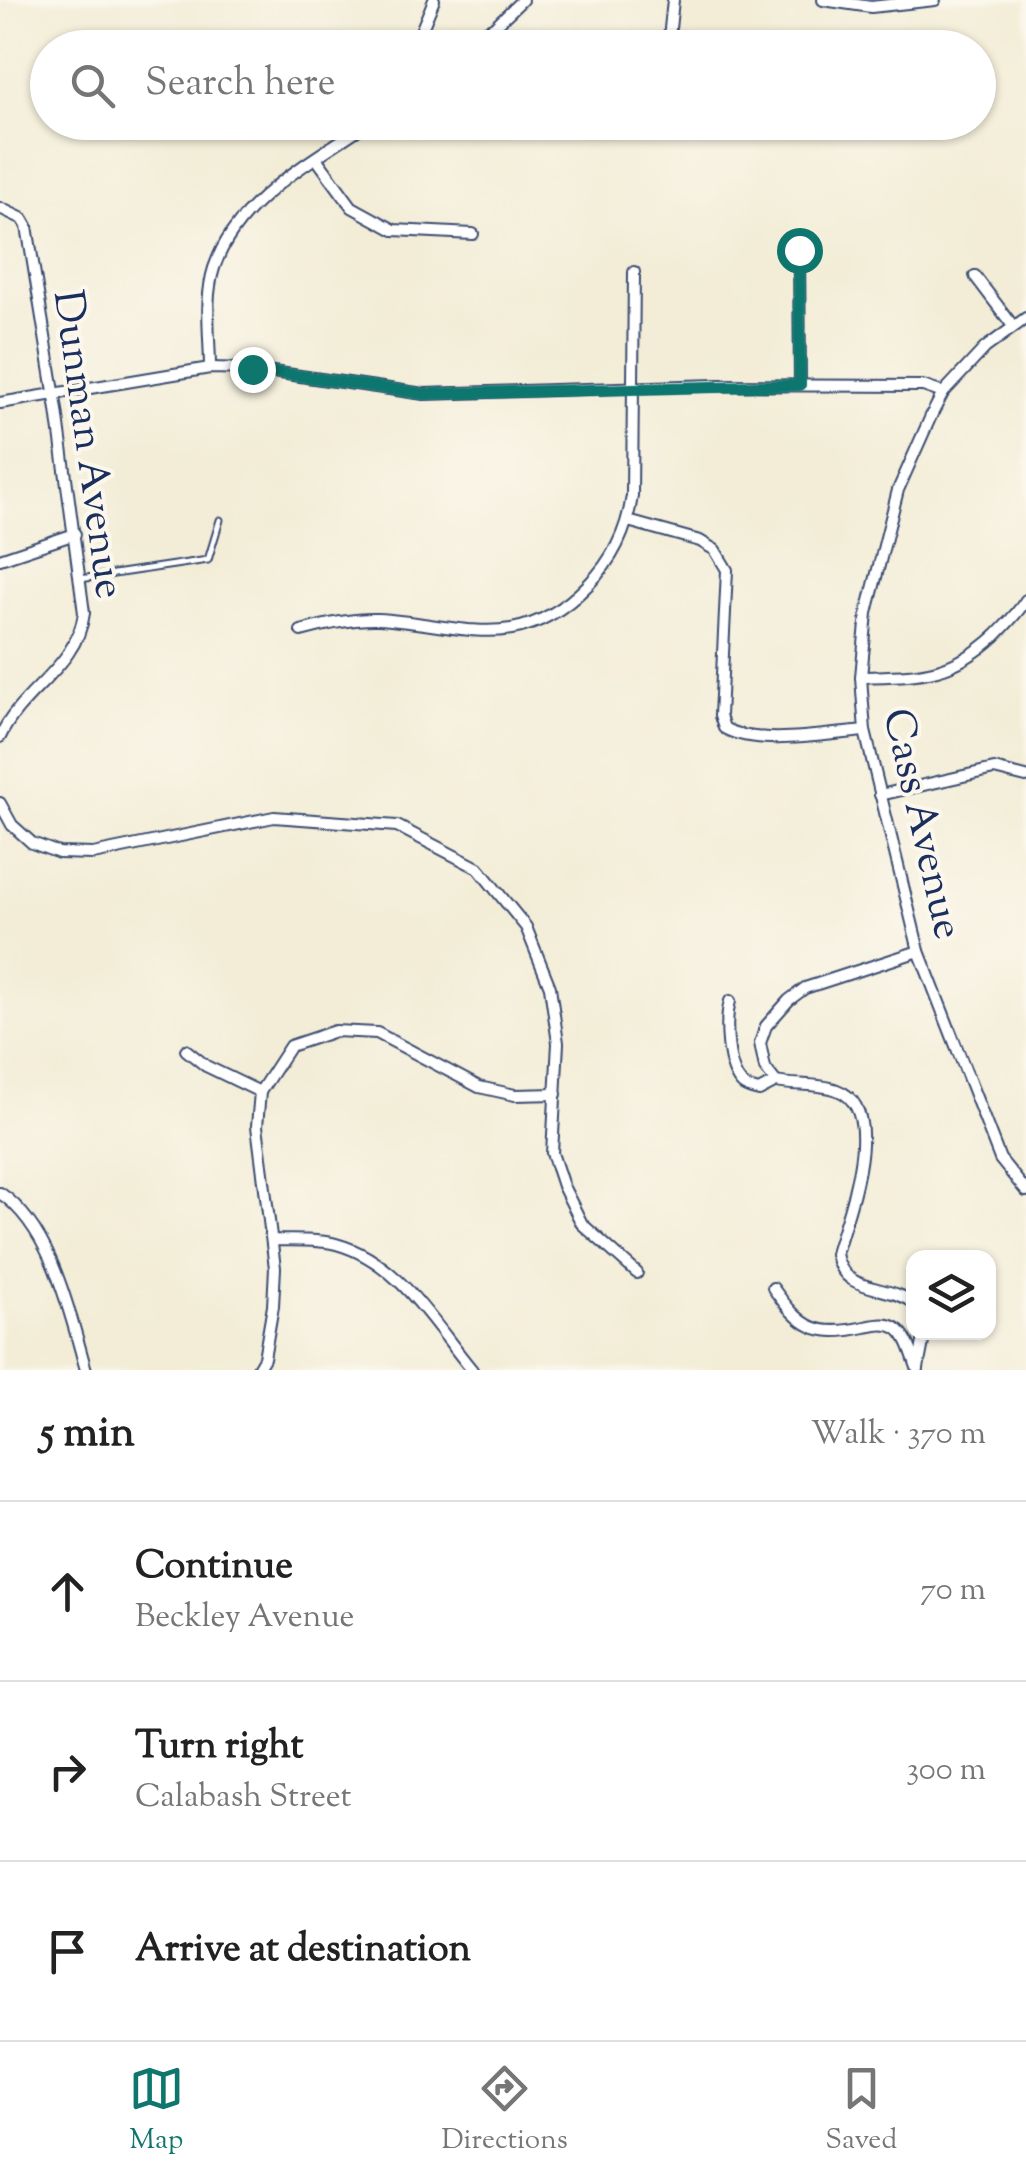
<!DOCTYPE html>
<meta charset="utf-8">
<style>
:root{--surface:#fff;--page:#f6f6f6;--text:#222;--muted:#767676;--line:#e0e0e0;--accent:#0f766e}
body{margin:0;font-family:"Sorts Mill Goudy",serif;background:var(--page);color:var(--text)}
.controls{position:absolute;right:30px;bottom:30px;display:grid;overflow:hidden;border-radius:20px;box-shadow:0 2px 8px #0004}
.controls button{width:90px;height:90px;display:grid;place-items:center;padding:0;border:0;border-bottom:2px solid var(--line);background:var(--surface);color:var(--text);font:50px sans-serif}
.stop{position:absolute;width:30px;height:30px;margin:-22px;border:8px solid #0f766e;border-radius:50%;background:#fff}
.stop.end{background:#0f766e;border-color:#fff;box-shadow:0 2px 10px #0008}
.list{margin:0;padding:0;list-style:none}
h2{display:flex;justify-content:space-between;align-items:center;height:130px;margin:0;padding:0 40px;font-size:42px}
h2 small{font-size:32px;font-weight:400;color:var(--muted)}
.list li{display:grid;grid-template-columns:65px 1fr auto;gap:30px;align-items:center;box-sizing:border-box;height:180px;padding:0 40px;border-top:2px solid var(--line)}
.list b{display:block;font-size:38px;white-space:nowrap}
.list p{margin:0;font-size:32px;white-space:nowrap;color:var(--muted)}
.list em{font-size:32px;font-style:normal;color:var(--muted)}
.icon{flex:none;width:55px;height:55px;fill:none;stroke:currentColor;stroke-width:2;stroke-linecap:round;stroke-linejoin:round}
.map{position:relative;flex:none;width:1026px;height:1370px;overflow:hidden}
.search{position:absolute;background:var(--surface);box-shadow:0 2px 8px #0004;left:30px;right:30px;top:30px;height:110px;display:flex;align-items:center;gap:25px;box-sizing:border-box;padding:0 35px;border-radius:55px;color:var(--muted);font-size:38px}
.sheet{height:670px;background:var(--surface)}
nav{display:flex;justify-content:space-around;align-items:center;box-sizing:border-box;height:140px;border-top:2px solid var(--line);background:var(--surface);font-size:28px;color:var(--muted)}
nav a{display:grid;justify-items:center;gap:5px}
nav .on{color:var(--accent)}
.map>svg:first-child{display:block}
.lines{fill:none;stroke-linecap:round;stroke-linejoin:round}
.service-casing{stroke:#3b4c70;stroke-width:9}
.minor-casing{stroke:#3b4c70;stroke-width:14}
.service{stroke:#fff;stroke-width:5}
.minor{stroke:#fff;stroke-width:10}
.route{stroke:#0f766e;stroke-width:12}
.labels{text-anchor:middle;stroke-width:8;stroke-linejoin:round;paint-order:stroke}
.street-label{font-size:42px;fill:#1b2f5e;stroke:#fbf7ec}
</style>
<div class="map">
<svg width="1026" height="1370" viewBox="0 0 1026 1370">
<rect width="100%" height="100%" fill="#fbf7ec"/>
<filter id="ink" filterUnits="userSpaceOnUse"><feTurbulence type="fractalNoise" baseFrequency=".01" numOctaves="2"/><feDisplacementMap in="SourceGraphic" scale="20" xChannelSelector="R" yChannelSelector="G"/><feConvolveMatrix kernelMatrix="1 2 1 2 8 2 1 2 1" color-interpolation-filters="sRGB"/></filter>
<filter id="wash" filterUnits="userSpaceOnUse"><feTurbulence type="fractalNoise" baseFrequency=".0048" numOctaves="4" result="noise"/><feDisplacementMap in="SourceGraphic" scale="40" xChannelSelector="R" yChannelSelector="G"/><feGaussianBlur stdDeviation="2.25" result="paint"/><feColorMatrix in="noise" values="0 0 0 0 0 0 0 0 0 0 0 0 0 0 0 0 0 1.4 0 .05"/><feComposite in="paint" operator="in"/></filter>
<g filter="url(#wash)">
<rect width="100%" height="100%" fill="#f3edd7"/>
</g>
<g filter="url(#ink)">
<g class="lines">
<g class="service-casing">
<polyline id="service" points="80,579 208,560 220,520"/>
</g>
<g class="minor-casing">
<g id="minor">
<polyline points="823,0 871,7 935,0"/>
<polyline points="414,48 434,0"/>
<polyline points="451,48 494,27 522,0"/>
<polyline points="668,48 673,0"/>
<polyline points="316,158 352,207 394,230 473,234"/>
<path d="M0 208 23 219 27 226 57 410 84 613C77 668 22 689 0 737"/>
<polyline points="799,250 800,385"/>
<polyline points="975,276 1013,326"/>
<polyline points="1026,318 985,348 943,393 931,416 898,490 867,613 861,677 865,731 919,951 1000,1159 1026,1191"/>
<path d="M210 368C210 337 204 299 214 268 237 199 313 161 369 122"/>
<polyline points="0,403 210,368 252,369 424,394 715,385 923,386 943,393"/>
<path d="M628 521 700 541 715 550 727 570 720 716 724 728C757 747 826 734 865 731"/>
<polyline points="0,559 75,534"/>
<path d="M301 631C326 624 352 618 378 619 463 624 518 657 588 585 613 560 627 531 632 496L634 272"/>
<path d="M861 677C919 675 950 677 995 636 1007 624 1017 614 1026 600"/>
<polyline points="880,795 994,769 1026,777"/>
<polyline points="0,803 12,825 32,843 59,853 93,854 274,817 397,826 478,868 526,927 550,987 558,1043 552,1153 563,1186 582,1224 637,1273"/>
<path d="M730 1001C725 1020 726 1070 743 1085 745 1087 755 1090 759 1091L776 1082"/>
<polyline points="186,1050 206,1066 260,1092"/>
<path d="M0 1193C52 1228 70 1314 86 1370"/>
<path d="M273 1240C293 1241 317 1239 336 1244 399 1261 432 1322 472 1370"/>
<path d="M773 1288C801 1327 815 1338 865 1327 875 1325 887 1322 896 1328 908 1335 913 1358 918 1370"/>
<path d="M914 1303C887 1283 843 1295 836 1254 846 1216 889 1109 837 1090 819 1083 795 1086 776 1082L765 1068 760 1043 766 1026 789 1000 805 988 919 951"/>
<polyline points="918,1368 925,1332"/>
<polyline points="257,1370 264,1358 273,1306 275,1268 257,1126 260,1092 290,1046 335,1031 377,1033 479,1087 515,1095 556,1094"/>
</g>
</g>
<use href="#service" class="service"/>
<use href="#minor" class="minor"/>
</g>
</g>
<g class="lines" filter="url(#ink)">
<polyline class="route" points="252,369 424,394 800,385 799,250"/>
</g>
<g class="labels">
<g class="street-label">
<text transform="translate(91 444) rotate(82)" y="15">Dunman Avenue</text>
<text transform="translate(925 823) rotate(77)" y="15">Cass Avenue</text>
</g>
</g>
</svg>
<div class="controls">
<button><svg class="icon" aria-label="layers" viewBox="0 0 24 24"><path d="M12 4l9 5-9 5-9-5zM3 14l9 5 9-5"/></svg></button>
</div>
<div class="stop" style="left:799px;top:250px"></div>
<div class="stop end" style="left:252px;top:369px"></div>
<div class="search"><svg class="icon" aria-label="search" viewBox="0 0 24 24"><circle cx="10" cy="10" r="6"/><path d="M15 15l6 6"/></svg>Search here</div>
</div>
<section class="sheet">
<h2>5 min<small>Walk · 370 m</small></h2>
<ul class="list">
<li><svg class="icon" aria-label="ahead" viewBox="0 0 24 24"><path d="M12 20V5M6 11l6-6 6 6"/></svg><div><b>Continue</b><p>Beckley Avenue</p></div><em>70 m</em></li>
<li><svg class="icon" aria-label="right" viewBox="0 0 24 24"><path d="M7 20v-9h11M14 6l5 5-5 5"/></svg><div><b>Turn right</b><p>Calabash Street</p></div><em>300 m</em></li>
<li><svg class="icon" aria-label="arrive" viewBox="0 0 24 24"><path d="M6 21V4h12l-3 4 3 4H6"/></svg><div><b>Arrive at destination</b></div></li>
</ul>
</section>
<nav>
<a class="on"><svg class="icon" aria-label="map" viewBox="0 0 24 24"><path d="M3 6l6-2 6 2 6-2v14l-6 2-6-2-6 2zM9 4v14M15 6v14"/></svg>Map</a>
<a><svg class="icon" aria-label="directions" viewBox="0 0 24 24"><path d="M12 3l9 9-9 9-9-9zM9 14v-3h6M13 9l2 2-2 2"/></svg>Directions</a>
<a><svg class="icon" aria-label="saved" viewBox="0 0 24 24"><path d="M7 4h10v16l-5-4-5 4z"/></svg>Saved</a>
</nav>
